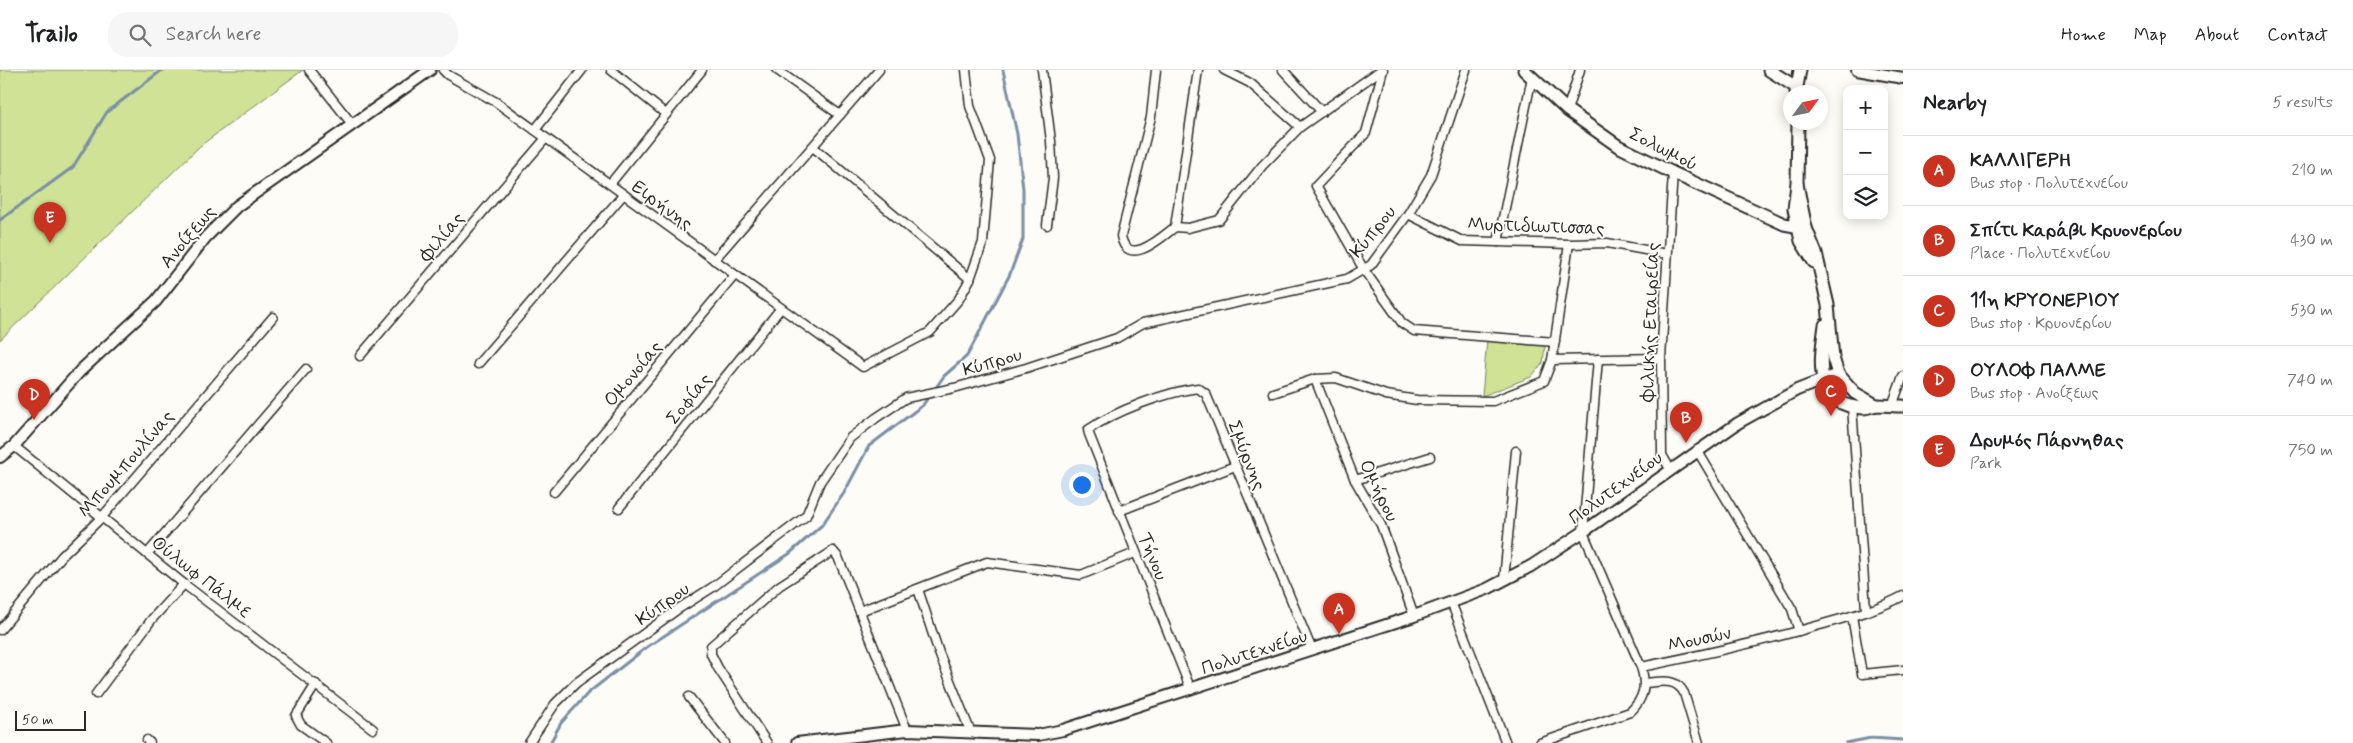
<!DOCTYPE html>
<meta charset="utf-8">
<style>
:root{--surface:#fff;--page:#f6f6f6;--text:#202124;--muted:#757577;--line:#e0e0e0;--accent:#c8321e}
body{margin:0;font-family:Mynerve,sans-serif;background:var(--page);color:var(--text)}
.controls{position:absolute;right:15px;top:15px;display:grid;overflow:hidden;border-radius:10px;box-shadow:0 2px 12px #0003}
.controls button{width:45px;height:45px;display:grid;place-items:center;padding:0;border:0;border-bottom:1px solid var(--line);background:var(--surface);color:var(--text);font:25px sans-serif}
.compass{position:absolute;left:1783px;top:15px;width:45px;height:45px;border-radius:50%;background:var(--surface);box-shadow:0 2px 12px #0003;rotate:57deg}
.scale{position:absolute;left:15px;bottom:12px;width:71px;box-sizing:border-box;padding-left:5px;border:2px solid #2b2b2b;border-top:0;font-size:14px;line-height:18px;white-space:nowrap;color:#2b2b2b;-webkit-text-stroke:4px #fdfcf7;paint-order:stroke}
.you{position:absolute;left:1081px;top:414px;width:18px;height:18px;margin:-12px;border:4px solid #fff;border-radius:50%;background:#1a73e8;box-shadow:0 0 0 8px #1a73e833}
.badge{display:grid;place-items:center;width:32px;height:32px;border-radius:50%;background:var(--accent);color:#fff;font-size:16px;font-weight:700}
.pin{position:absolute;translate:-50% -41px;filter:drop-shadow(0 1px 2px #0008)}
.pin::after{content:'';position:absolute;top:26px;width:18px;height:15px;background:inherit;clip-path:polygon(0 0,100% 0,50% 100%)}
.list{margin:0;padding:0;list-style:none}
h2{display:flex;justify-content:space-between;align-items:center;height:65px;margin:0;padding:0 20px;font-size:21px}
h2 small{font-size:16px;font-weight:400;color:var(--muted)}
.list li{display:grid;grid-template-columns:32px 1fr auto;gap:15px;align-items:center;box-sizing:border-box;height:70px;padding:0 20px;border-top:1px solid var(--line)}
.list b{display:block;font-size:19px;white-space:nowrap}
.list p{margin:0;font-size:16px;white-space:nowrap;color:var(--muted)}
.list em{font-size:16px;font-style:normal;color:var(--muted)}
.icon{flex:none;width:28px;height:28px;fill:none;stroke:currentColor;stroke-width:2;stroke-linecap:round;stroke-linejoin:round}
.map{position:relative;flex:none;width:1903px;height:673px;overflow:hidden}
header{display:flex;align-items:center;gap:30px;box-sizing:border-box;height:70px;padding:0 25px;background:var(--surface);border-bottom:1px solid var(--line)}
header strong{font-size:24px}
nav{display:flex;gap:28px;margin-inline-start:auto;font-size:18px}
.search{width:350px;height:45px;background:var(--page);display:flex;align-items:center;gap:12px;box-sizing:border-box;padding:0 18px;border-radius:20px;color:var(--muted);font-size:19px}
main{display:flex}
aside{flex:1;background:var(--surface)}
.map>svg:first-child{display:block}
.green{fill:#cfe296;stroke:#7d8660}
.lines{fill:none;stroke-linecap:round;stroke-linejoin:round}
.stream{stroke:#7990a5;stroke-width:3}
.minor-casing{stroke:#2b2b2b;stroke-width:11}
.tertiary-casing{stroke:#2b2b2b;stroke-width:14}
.secondary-casing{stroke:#2b2b2b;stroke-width:15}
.minor{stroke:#fdfcf7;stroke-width:8}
.tertiary{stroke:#fdfcf7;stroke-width:10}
.secondary{stroke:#fdfcf7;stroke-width:11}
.labels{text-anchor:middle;stroke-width:4;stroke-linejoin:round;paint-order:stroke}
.street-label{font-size:19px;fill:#2b2b2b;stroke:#fdfcf7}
</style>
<header>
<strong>Trailo</strong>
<div class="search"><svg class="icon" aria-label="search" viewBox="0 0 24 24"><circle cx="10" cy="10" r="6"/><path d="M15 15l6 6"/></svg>Search here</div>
<nav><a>Home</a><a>Map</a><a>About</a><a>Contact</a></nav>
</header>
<main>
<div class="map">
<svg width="1903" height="673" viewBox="0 0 1903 673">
<rect width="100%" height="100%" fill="#fdfcf7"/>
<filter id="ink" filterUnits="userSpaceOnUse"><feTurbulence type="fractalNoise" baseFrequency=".02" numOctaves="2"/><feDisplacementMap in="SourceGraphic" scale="10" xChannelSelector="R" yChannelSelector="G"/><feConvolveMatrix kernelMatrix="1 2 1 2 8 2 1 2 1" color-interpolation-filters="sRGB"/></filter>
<g filter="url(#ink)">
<g class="green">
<polygon points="0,0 303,0 200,76 0,270"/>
<polygon points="1487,269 1545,275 1543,293 1531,307 1482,326"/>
</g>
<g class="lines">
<g class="stream">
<polyline points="0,150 73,97 107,42 162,0"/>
<polyline points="937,316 944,306 967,286 1010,204 1023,169 1023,119 1017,64 1003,0"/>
<polyline points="550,673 561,653 588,623 647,577 789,484 822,455 844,423 869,376 923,335 927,329"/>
<polyline points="1846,673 1871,668 1903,670"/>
</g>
<g class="minor-casing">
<g id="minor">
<polyline points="309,0 352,54"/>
<polyline points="443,0 448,5 496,32 863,297 930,262 959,229 970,209 983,172 990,90 970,36 966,0"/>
<polyline points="611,0 666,44"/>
<polyline points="777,0 840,45"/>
<polyline points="1042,0 1051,71 1053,108 1047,155"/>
<path d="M1156 0 1151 47 1121 166C1127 199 1162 167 1175 157L1198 0"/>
<polyline points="1224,0 1250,13 1300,57"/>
<polyline points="1283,0 1322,42"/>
<polyline points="1383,0 1366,63 1316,116 1364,200 1402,253 1414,261 1555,272"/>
<polyline points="1567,40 1580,0"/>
<polyline points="535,60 582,0"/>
<polyline points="813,77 970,209"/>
<polyline points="610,114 702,0"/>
<polyline points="1408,144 1462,171 1569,174 1607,173 1667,184"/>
<polyline points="1175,157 1188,158 1219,150 1262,96 1300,57 1381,0"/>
<polyline points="1498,172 1532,7"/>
<polyline points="714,190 879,0"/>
<polyline points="360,286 546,68"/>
<polyline points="1552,290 1661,288"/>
<polyline points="478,294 623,125"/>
<polyline points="1315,309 1355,410 1381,455 1414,546"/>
<polyline points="1273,323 1315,309 1336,308 1386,325 1417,330 1493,331 1544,311 1552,290 1569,174"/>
<polyline points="1852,336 1866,540"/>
<polyline points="1892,336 1903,306"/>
<polyline points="14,376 184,514 373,659"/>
<polyline points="1697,380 1792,539 1799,561"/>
<polyline points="1670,399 1662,385 1661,288 1673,103"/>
<polyline points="1355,410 1430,387"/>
<polyline points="554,422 735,205"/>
<polyline points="619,438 781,238"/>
<polyline points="1119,441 1235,396"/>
<polyline points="147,484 306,299"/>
<polyline points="1504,510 1516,381"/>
<polyline points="918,519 939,583 971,663"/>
<polyline points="1451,532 1506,673"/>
<polyline points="860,541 987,492 1081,505 1135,483"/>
<polyline points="1852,546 1862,604 1903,600"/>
<polyline points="0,560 62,486 102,447 273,247"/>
<path d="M1641 597C1701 585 1761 572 1820 555 1848 547 1877 540 1903 526"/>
<path d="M1645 613C1660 612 1676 607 1684 623L1699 673"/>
<polyline points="316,614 296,646 301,655 326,673"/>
<path d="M1191 620 1089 364 1088 360C1115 341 1166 322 1198 318L1206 324 1312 580"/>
<polyline points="96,624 152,549 184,514"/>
<polyline points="689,627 725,673"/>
<polyline points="147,670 150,673"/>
<polyline points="529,673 555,634 576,613 678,539 713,517 806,446 820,412 850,368 876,348 906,328 954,318 1026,298 1117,268 1143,253 1347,209 1371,195 1408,144 1431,105 1466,0"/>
<polyline points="767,673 718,598 711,584 711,576 779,516 833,481 838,487 907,660"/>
<path d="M1540 673 1630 642C1644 629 1647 615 1641 597L1583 462 1598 289"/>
</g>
</g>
<g class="tertiary-casing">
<g id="tertiary">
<polyline points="1857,0 1903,8"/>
<polyline points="0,387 14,376 80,301 156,231 206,167 237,136 430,0"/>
<polyline points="797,673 907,660 1038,665 1063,660 1414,546 1487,519 1531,496 1583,462 1738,353 1797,320 1838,304"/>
</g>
</g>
<g class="secondary-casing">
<g id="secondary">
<polyline points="1524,0 1567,40 1618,76 1673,103 1784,154 1806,158"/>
<polyline points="1769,0 1796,17"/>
<polyline points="1796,22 1800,0"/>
<polyline points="1798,52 1797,114 1794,139 1801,171 1814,192"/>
<polyline points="1797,114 1806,158 1816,183 1828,235 1833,288 1838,304 1855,323 1876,335"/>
<path d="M1825 255C1820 291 1812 336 1864 338 1868 338 1872 336 1876 335 1884 335 1894 336 1903 336"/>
</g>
</g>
<use href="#minor" class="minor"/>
<use href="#tertiary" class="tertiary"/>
<use href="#secondary" class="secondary"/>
</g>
</g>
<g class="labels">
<g class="street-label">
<text transform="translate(1664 78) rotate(27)" y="7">Σολωμού</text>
<text transform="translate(663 134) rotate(36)" y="7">Ειρήνης</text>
<text transform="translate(1536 155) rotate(2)" y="7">Μυρτιδιωτισσας</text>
<text transform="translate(1372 161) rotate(-51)" y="7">Κύπρου</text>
<text transform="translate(187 166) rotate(-50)" y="7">Ανοίξεως</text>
<text transform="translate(441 166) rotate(-50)" y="7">Φιλίας</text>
<text transform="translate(1649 252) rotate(-88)" y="7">Φιλικής Εταιρείας</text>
<text transform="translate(992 291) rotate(-16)" y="7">Κύπρου</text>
<text transform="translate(632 303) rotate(-50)" y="7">Ομονοίας</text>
<text transform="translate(688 328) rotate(-51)" y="7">Σοφίας</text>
<text transform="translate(1248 385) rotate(68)" y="7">Σμύρνης</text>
<text transform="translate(125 393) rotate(-49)" y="7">Μπουμπουλίνας</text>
<text transform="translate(1615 417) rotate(-36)" y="7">Πολυτεχνείου</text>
<text transform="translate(1380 420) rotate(64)" y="7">Ομήρου</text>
<text transform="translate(1154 486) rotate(68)" y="7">Τήνου</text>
<text transform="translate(202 506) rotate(38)" y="7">Ούλωφ Πάλμε</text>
<text transform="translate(662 533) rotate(-35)" y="7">Κύπρου</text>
<text transform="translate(1699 568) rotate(-12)" y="7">Μουσών</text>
<text transform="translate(1254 581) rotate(-18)" y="7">Πολυτεχνείου</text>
</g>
</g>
</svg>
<div class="controls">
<button>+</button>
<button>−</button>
<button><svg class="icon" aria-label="layers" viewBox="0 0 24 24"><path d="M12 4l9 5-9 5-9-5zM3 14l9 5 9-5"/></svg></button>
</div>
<svg class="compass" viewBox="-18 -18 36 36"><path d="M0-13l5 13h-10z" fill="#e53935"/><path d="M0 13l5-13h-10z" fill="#757577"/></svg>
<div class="scale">50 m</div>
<div class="you"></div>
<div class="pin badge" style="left:1339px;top:564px">A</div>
<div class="pin badge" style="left:1686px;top:373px">B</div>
<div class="pin badge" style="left:1831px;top:346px">C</div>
<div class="pin badge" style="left:34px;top:350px">D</div>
<div class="pin badge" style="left:50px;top:173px">E</div>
</div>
<aside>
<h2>Nearby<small>5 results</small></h2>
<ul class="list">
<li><span class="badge">A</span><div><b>ΚΑΛΛΙΓΕΡΗ</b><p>Bus stop · Πολυτεχνείου</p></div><em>210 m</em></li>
<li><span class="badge">B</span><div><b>Σπίτι Καράβι Κρυονερίου</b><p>Place · Πολυτεχνείου</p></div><em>430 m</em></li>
<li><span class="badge">C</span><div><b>11η ΚΡΥΟΝΕΡΙΟΥ</b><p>Bus stop · Κρυονερίου</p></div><em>530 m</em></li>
<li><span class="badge">D</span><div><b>ΟΥΛΟΦ ΠΑΛΜΕ</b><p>Bus stop · Ανοίξεως</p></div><em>740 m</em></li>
<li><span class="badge">E</span><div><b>Δρυμός Πάρνηθας</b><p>Park</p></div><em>750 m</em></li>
</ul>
</aside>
</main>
